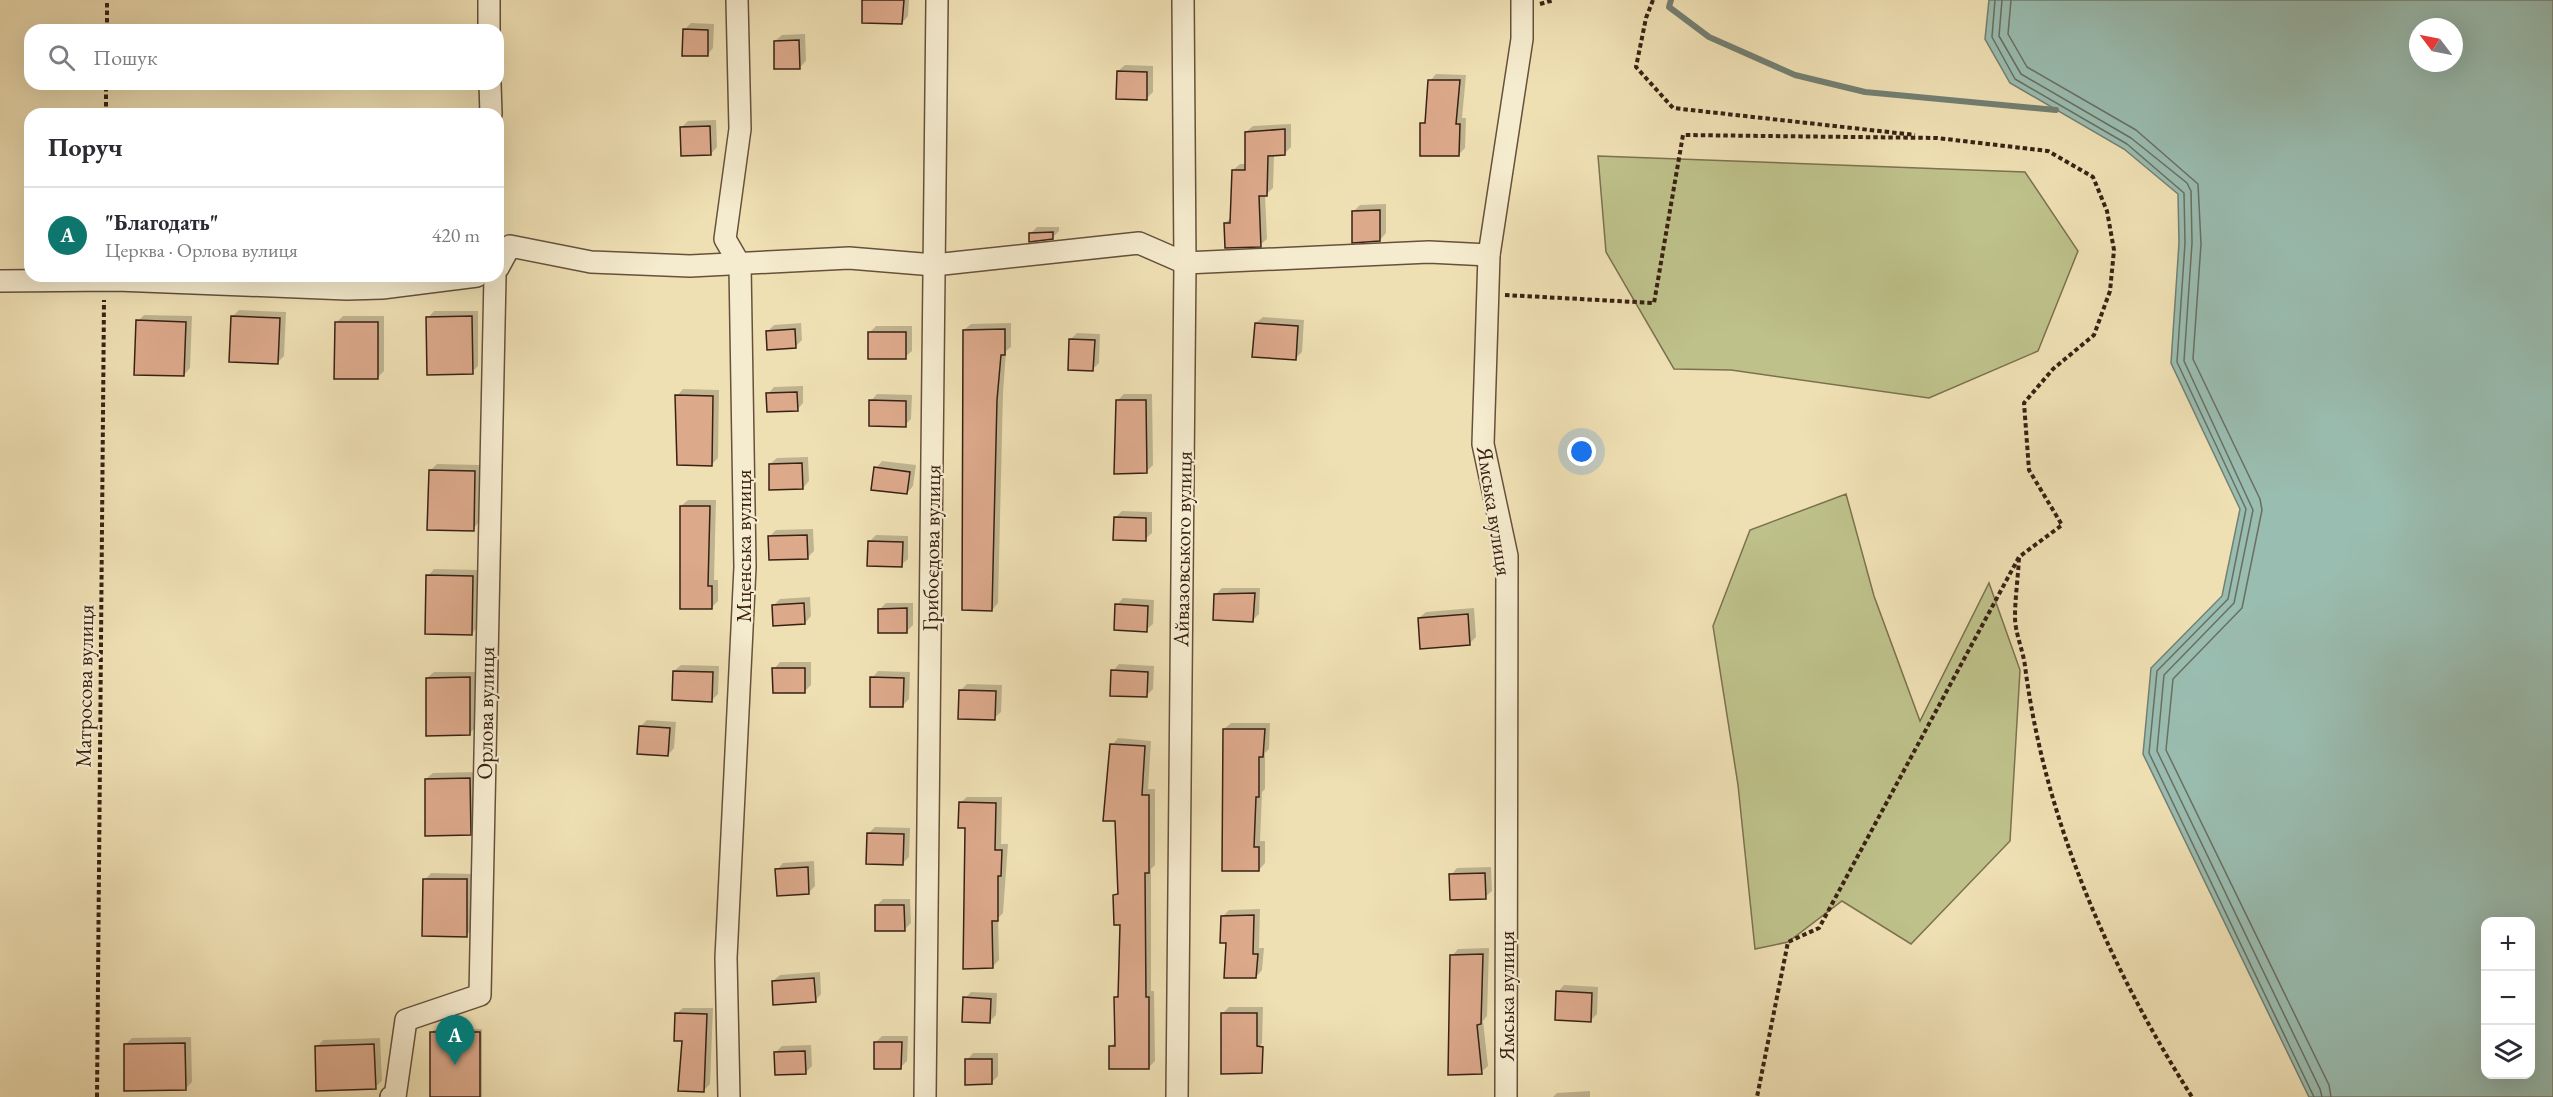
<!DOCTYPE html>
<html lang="uk">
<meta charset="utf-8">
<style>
:root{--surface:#fff;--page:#f2f2f3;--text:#2b2b33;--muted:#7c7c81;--line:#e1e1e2;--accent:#0f766e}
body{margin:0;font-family:"EB Garamond",serif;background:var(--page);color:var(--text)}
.controls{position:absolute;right:18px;bottom:18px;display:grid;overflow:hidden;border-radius:12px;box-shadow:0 6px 24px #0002}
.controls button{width:54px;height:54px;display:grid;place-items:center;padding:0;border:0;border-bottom:2px solid var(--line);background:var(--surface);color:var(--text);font:30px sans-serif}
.compass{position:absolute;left:2409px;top:18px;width:54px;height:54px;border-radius:50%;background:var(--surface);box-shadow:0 6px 24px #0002;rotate:302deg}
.you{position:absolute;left:1582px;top:452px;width:21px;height:21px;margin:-15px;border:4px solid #fff;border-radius:50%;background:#1a73e8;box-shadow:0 0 0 9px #1a73e833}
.badge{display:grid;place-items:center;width:39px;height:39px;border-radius:50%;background:var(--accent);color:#fff;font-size:20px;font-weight:700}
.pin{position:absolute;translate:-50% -50px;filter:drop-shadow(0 2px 3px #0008)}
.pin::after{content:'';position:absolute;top:32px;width:21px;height:18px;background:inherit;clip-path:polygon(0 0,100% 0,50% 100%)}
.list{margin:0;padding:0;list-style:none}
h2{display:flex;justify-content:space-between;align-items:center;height:78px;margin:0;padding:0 24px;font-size:26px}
h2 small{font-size:20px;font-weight:400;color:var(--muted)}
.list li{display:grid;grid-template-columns:39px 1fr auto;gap:18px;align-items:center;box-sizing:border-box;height:96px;padding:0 24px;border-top:2px solid var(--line)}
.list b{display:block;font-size:22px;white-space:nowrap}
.list p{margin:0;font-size:20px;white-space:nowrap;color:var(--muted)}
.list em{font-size:20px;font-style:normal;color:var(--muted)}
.icon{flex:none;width:33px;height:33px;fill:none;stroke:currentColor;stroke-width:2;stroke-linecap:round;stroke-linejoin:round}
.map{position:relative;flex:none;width:2553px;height:1097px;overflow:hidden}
.search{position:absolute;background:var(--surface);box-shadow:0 6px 24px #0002;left:24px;top:24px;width:480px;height:66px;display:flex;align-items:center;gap:15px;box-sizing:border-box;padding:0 21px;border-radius:18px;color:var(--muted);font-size:22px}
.panel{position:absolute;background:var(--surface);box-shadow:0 6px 24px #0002;left:24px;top:108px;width:480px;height:174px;border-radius:18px}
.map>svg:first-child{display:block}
.green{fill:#bec18a;stroke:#7c714f;stroke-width:1.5}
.water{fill:#9abdb1;stroke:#737f72;stroke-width:1.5;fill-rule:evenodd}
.shadow{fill:#0003}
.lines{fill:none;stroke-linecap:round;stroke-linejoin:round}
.shore{stroke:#6a6f62;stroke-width:1.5}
.stream{stroke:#737f72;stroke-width:6}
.building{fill:#dca98b;stroke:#392114;stroke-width:1.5}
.minor-casing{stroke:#66513c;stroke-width:24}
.path{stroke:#392114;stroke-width:4;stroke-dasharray:4.5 3;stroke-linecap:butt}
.minor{stroke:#f5ebce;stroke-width:21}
.labels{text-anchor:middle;stroke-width:4.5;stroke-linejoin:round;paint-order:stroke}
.street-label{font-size:22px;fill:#392114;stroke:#f5ebce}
</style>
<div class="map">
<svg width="2553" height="1097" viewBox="0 0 2553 1097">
<rect width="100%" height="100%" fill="#efe0b4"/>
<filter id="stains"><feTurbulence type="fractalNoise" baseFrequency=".00333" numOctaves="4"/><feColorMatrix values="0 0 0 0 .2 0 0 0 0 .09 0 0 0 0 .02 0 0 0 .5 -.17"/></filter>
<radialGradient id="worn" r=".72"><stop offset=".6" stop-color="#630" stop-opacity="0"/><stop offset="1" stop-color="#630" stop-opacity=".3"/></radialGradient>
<g class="green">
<polygon points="1598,156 2025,172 2078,251 2038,351 1929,398 1731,370 1674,369 1606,252"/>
<polygon points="1846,494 1874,596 1920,721 1989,583 2020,670 2010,841 1911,944 1842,901 1788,942 1755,949 1738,785 1713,626 1750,530"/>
</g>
<path class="water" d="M1989 0H2553V1097H2309L2143 754 2151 668 2222 596 2240 509 2171 363 2179 243 2178 194 2124 149 2010 83 1985 39ZM2418 27H2454V63H2418ZM2486 922H2530V1074H2486Z"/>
<g class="shadow">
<polygon points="864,0 909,0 908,16 902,23"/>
<polygon points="691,23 714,24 713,48 707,55 684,30"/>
<polygon points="805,34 806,61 799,68 775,41 782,35"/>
<polygon points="1125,65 1153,66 1153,92 1146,99 1118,71"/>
<polygon points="1436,74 1466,75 1462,118 1466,118 1465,148 1458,155 1422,124 1427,119 1430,81"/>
<polygon points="716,120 717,147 711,154 681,128 688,121"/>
<polygon points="1291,124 1291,147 1284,154 1274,154 1273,188 1265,195 1267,239 1260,245 1225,223 1232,217 1233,170 1240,164 1247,164 1246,132 1253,126"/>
<polygon points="1386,204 1386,233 1380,240 1353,212 1360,205"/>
<polygon points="1037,227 1059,227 1059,231 1052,238 1030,234"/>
<polygon points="239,310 286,312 284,356 278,362 232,317"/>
<polygon points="434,311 478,311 478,366 472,372 428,318"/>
<polygon points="144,315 192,316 190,368 184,375 138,321"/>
<polygon points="343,316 384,316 384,371 378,377 336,323"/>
<polygon points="1263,317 1304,320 1302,352 1296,358 1256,323"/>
<polygon points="801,323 802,340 795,347 768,331 774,325"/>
<polygon points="1011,323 1011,347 1006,351 1003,393 998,603 992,610 964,330 971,324"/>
<polygon points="876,326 912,326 912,351 905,357 869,333"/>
<polygon points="1077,333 1100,334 1099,363 1092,370 1070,340"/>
<polygon points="803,386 803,403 797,410 768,394 774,387"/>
<polygon points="683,389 719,390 718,458 712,464 677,396"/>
<polygon points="877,394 912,395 911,419 905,425 871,401"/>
<polygon points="1124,394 1152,394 1153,465 1146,472 1117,401"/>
<polygon points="808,457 809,481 803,488 770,464 777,458"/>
<polygon points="882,461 916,465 913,486 907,493 876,468"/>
<polygon points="437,464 480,465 479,522 473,529 430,471"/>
<polygon points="688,500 716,500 714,580 718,580 718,601 712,607 681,506"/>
<polygon points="1122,511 1152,512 1152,533 1145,539 1115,518"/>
<polygon points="813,529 814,551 807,558 770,536 776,530"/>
<polygon points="876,535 908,536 908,559 901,565 869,542"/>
<polygon points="434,569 479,570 478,627 471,634 428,576"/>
<polygon points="1222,588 1260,588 1259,614 1253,620 1216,594"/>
<polygon points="810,597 811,616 805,623 774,605 780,599"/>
<polygon points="1123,598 1154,600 1153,624 1146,630 1117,605"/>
<polygon points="886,603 913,603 913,625 906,632 879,610"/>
<polygon points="1474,608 1476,637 1469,644 1419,618 1426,612"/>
<polygon points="780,662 811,662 811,685 805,691 774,669"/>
<polygon points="1119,664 1154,666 1153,689 1146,696 1113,671"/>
<polygon points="681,665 719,666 718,694 711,701 674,671"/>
<polygon points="878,671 910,672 909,699 902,706 872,678"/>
<polygon points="434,672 476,672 476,727 469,734 427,678"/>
<polygon points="967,684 1002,685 1001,712 994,718 960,691"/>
<polygon points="647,720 676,722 674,748 668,755 640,727"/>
<polygon points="1231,723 1270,723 1269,749 1265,753 1265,789 1262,792 1260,841 1265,841 1265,863 1259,870 1224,729"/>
<polygon points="1118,738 1151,741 1148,789 1155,789 1155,865 1151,869 1151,991 1154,991 1155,1061 1149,1067 1111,1046 1116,1041 1115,998 1119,994 1122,924 1115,895 1120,891 1112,745"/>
<polygon points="476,772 476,827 470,834 426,779 433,773"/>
<polygon points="967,797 1002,797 1001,844 1008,844 1003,913 998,918 999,960 992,967 960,803"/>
<polygon points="875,827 910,828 909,857 902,864 868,834"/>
<polygon points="814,861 815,886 809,892 777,870 783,863"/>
<polygon points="1491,867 1492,891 1485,897 1451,875 1457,868"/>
<polygon points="431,873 473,874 473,929 466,935 425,880"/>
<polygon points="883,899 910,899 911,923 904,930 876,906"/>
<polygon points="1260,909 1259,948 1264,948 1262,970 1256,977 1228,942 1222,917 1229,910"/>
<polygon points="1489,948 1487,1016 1483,1021 1488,1066 1481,1072 1452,956 1458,949"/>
<polygon points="820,972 821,994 815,1001 773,981 780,975"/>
<polygon points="1564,985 1598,987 1597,1014 1590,1021 1558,992"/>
<polygon points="971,992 997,993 996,1015 989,1022 965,998"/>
<polygon points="1229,1007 1263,1007 1262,1043 1257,1049 1222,1014"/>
<polygon points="683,1008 713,1008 710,1084 703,1091 676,1014"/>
<polygon points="482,1029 482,1097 432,1097 431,1033 434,1030"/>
<polygon points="882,1036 908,1036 907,1061 901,1067 875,1043"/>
<polygon points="191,1037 192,1082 185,1089 126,1044 132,1038"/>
<polygon points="380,1038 382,1081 375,1087 317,1047 323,1040"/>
<polygon points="811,1045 812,1066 805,1073 775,1053 782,1046"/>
<polygon points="973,1053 998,1053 998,1076 991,1083 967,1060"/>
<polygon points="1590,1091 1590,1097 1553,1097 1557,1093"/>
</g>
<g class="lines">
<g class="shore">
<polyline points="1995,0 1992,37 2015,79 2127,144 2184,193 2185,243 2177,362 2246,509 2228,599 2157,671 2149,753 2314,1097"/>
<polyline points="2002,0 1999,36 2021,74 2131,138 2187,183 2191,191 2192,243 2184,361 2253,510 2234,603 2164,675 2157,751 2320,1089 2322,1097"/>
<polyline points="2011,0 2008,34 2027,67 2136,130 2198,184 2201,244 2193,359 2260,499 2262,510 2242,608 2173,679 2166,750 2329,1085 2331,1097"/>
</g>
<polyline class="stream" points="1671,0 1669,7 1709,37 1795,75 1865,92 2056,110"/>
</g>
<g class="building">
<polygon points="862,0 904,0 902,24 862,23"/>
<polygon points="683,29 708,30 708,56 682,56"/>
<polygon points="799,40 800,69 774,69 774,41"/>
<polygon points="1117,71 1147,72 1147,100 1116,99"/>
<polygon points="1428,80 1460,80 1456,124 1460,124 1459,156 1420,156 1420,123 1425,123"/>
<polygon points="710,126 711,155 681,156 680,127"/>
<polygon points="1285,129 1285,155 1268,156 1267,196 1259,196 1261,247 1225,248 1224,223 1230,223 1232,170 1245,170 1245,132"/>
<polygon points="1380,210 1380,241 1352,243 1352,211"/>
<polygon points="1053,232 1053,239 1029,242 1029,233"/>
<polygon points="231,316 280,318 278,364 229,362"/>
<polygon points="472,316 473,374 427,375 426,317"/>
<polygon points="136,320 186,322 184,376 134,375"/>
<polygon points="335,322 378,322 378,379 334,379"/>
<polygon points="1255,323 1298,326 1296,360 1252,357"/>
<polygon points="795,329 796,348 767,350 766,331"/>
<polygon points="1005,329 1005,355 1001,355 997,400 992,611 962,610 963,330"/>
<rect x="868" y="332" width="38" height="27"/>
<polygon points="1069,339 1095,340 1093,371 1068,370"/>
<polygon points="797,392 798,411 767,412 766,393"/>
<polygon points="675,395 713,396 712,466 677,465"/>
<polygon points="869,400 906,401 906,427 869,426"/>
<polygon points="1116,400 1146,400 1147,473 1114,474"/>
<polygon points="802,463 803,489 769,490 769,464"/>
<polygon points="874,467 910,472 907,494 871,490"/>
<polygon points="429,470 475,471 474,531 427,530"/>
<polygon points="680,506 710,506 708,586 712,586 712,609 680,609"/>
<polygon points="1114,517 1146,518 1146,541 1113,540"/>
<polygon points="807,535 808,559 769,560 768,536"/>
<polygon points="868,541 903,542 902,567 867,566"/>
<polygon points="426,575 473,576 472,635 425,634"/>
<polygon points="1255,593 1253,622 1213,620 1214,594"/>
<polygon points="804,603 805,624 773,626 772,605"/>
<polygon points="1115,604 1148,606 1147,632 1114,630"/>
<polygon points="907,608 907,633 878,633 878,609"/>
<polygon points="1468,614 1470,645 1420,649 1418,618"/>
<polygon points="772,668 805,668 805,693 773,693"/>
<polygon points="1111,670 1148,672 1147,697 1110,696"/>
<polygon points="673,671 713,672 712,702 672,700"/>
<polygon points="470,677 470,735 426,736 426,678"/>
<polygon points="870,677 904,678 903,707 870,707"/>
<polygon points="959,690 996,691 995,720 958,719"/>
<polygon points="639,726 670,728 668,756 637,754"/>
<polygon points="1223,729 1265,729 1263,757 1259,757 1259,797 1256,797 1254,847 1259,847 1259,871 1222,871"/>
<polygon points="1110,744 1145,746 1142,795 1149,795 1149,873 1145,873 1146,997 1149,997 1149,1069 1109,1069 1109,1046 1115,1046 1114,997 1118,997 1120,925 1114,925 1113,895 1118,894 1115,821 1103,821"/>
<polygon points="470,778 471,835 425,836 425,779"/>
<polygon points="959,802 996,803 995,850 1002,850 1001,876 998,876 998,921 992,921 993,968 963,969 965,828 958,828"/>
<polygon points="867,833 904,834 903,865 866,864"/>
<polygon points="808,867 809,894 777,896 775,869"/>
<polygon points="1485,873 1486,899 1450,900 1449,874"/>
<polygon points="423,879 467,879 467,937 422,936"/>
<polygon points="875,905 904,905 905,931 875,931"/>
<polygon points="1254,915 1253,954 1258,954 1256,978 1224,978 1226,943 1220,943 1221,916"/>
<polygon points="1483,954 1481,1024 1477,1025 1482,1074 1448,1075 1450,955"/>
<polygon points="814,978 816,1002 773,1005 772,981"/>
<polygon points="1556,991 1592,993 1591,1022 1555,1020"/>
<polygon points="963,997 991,999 990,1023 962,1022"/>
<polygon points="675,1013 707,1014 704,1092 678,1091 682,1041 674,1041"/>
<polygon points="1221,1013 1257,1013 1257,1046 1263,1047 1262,1073 1221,1074"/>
<rect x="430" y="1032" width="50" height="65"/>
<polygon points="874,1042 902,1042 901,1069 874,1069"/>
<polygon points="185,1043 186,1090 124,1091 124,1044"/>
<polygon points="374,1044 376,1089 316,1091 315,1046"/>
<polygon points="805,1051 806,1074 775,1075 774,1052"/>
<polygon points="965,1059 992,1059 992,1084 965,1085"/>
</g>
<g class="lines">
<g class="minor-casing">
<g id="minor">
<polyline points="489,0 489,30"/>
<polyline points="490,84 491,114"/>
<polyline points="498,268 510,246 591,262 690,266 849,258 934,265 1139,243 1185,263 1429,252 1489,255"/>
<polyline points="0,281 117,280 347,289 382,288 477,276"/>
<polyline points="391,1097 395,1097 406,1020 480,995 495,276"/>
<polyline points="729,1097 726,958 745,567 740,265 725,239 740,129 737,0"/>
<polyline points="925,1097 937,0"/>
<polyline points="1177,1097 1185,263 1183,0"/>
<polyline points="1506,1097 1507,556 1483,444 1489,255 1522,39 1522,0"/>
</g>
</g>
<g class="path">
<polyline points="1653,0 1646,18 1636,67 1673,108 1915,135"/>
<polyline points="1540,4 1554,0"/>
<polyline points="107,30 107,0"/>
<polyline points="106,114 106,84"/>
<polyline points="1505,295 1654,303 1683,135 1937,138 2048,151 2093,177 2107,211 2114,250 2110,291 2094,335 2053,369 2024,403 2029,470 2062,525 2019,557 1819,928 1788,942 1757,1097"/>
<path d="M2019 558C2018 578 2015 598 2015 617 2015 633 2023 650 2025 666 2045 821 2109 966 2192 1097"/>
<polyline points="97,1097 104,300"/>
</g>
<use href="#minor" class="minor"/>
</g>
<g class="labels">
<g class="street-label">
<text transform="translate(1495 511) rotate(81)" y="8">Ямська вулиця</text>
<text transform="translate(743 546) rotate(-90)" y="8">Мценська вулиця</text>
<text transform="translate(931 548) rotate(-89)" y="8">Грибоєдова вулиця</text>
<text transform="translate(1182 549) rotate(-89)" y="8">Айвазовського вулиця</text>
<text transform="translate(84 686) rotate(-89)" y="8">Матросова вулиця</text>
<text transform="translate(485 713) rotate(-89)" y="8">Орлова вулиця</text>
<text transform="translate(1506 996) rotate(-90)" y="8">Ямська вулиця</text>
</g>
</g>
<rect width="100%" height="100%" filter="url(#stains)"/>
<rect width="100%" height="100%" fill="url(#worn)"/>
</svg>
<div class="controls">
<button>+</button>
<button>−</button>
<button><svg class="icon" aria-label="layers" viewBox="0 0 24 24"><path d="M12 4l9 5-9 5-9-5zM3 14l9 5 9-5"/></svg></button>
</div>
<svg class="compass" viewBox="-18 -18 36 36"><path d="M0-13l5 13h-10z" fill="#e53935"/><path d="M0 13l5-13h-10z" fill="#7c7c81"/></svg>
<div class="you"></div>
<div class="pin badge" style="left:455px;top:1065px">A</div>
<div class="search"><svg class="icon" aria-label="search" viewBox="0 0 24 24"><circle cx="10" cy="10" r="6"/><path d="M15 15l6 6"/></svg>Пошук</div>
<section class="panel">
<h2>Поруч<small></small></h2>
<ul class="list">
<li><span class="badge">A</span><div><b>&quot;Благодать&quot;</b><p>Церква · Орлова вулиця</p></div><em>420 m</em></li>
</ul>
</section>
</div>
